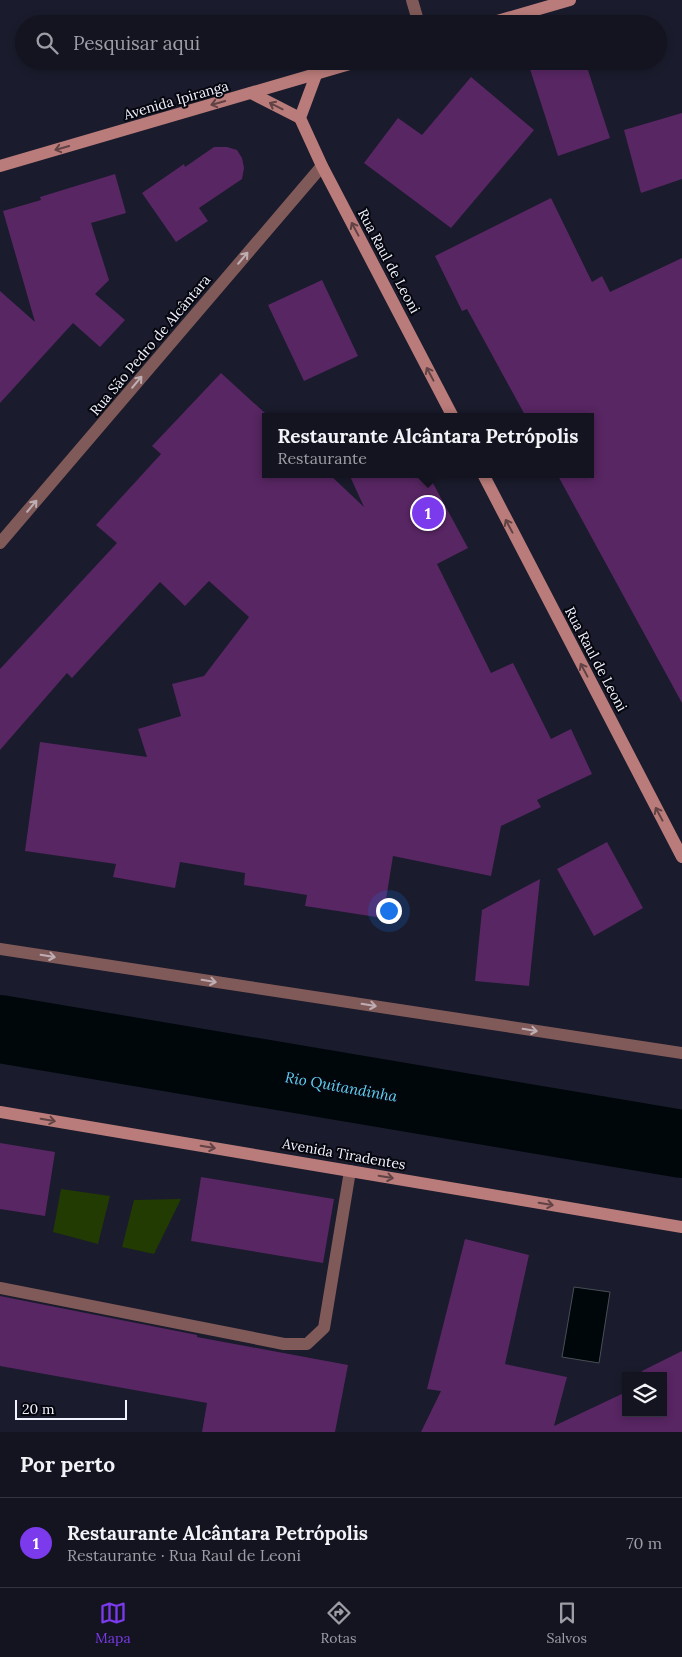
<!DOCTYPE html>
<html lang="pt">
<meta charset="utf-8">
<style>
:root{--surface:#141421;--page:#21212e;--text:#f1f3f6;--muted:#9d9ea5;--line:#33333f;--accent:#7c3aed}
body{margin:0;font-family:Lora,serif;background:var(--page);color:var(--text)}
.controls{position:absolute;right:15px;bottom:15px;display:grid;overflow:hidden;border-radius:0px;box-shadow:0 2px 8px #0003}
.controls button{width:45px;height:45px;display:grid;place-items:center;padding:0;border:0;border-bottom:1px solid var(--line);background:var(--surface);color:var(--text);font:25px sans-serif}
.scale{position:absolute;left:15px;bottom:12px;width:112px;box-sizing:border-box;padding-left:5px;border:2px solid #f1f3ff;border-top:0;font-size:14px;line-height:18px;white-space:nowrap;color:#f1f3ff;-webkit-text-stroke:4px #06070e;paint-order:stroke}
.you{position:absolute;left:388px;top:910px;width:18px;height:18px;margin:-12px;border:4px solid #fff;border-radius:50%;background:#1a73e8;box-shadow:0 0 0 8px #1a73e833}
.badge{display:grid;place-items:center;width:32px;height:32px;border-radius:50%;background:var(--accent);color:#fff;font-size:16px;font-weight:700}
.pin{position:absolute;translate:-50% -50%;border:2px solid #fff;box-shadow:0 1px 5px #0006}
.popup{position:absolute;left:262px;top:413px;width:332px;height:65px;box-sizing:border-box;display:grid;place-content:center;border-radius:0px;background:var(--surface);filter:drop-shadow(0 1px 4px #0005);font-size:16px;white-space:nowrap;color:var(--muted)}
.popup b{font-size:19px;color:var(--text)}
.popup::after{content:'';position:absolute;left:50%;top:100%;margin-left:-10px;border:10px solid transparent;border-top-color:var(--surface)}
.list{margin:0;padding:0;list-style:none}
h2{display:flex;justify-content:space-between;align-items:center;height:65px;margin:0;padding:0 20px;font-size:21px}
h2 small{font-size:16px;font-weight:400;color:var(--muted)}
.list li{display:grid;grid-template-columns:32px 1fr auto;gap:15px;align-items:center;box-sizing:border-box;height:90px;padding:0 20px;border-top:1px solid var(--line)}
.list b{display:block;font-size:19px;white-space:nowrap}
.list p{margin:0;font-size:16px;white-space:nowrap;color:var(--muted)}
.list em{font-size:16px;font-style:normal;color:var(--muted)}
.icon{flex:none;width:28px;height:28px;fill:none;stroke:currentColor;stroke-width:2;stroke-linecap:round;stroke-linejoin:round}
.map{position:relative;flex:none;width:682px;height:1432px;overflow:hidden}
.search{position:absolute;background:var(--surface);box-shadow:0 2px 8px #0003;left:15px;right:15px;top:15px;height:55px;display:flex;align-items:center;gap:12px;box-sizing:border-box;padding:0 18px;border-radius:28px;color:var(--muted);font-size:19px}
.sheet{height:155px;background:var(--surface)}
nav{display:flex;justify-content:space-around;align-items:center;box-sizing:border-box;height:70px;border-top:1px solid var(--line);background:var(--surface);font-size:14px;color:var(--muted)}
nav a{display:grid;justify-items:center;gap:2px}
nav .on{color:var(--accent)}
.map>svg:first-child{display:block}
.green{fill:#223b02}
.water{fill:#00070b;stroke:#484e54}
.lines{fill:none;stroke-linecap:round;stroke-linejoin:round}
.river{stroke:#00070b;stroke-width:68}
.building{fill:#582663}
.lane{stroke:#805a58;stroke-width:12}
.street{stroke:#805a58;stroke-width:12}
.secondary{stroke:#ba7c7a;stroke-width:12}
.oneway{stroke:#604244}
.oneway2{stroke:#beaeb4}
.labels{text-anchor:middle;stroke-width:4;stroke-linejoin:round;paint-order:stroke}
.street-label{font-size:14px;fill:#f1f3ff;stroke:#06070e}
.water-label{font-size:15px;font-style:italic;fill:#5fd2f6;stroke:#06070e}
</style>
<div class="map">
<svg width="682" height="1432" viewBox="0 0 682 1432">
<rect width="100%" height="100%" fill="#1a1b2c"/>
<g class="green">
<polygon points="61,1189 110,1196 98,1244 53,1232"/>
<polygon points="181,1199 154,1254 122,1247 134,1200"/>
</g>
<polygon class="water" points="574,1287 610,1292 599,1363 562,1357"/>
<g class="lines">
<polyline class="river" points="0,1029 682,1144"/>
</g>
<g class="building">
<polygon points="554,61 585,61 610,138 558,156 530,69"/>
<polygon points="471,77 534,130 451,228 364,163 398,118 422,135"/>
<polygon points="682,113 682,179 641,193 624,130"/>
<polygon points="214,147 227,147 237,150 242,158 244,168 242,179 199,208 208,221 176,242 142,193 184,164 185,167"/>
<polygon points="115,174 126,213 91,223 109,280 95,294 125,320 100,347 73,323 0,403 0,291 35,322 3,211 41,200 40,197"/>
<polygon points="551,198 592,282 602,276 610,292 682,258 682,703 557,474 590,474 590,417 526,417 467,309 462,311 435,256"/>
<polygon points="322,280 358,356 304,381 268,305"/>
<polygon points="221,373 266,414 266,474 329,474 364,507 349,474 428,474 468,548 437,564 491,673 513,663 551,739 571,729 592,774 537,800 541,807 501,826 491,876 393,856 383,918 305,906 307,895 244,885 245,873 180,862 175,888 113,877 116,864 25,851 40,742 147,757 138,729 181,716 172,684 204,676 249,617 209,581 185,606 160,582 72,678 67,673 0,750 0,669 117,543 96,525 161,454 152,446"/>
<polygon points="607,842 643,908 594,936 557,869"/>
<polygon points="540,879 529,986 475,981 482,910"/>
<polygon points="0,1143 55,1152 45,1216 0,1209"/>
<polygon points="201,1177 334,1199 323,1263 191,1241"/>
<polygon points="465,1239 529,1255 505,1364 567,1377 554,1426 626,1392 626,1413 663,1413 663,1376 644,1376 642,1371 682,1351 682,1432 421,1432 441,1391 427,1389"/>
<polygon points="0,1296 197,1335 197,1337 348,1365 335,1432 202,1432 207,1403 0,1366"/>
</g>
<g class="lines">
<polyline class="lane" points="0,1288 284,1344 307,1344 324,1328 350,1171"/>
<g class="street">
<polyline points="412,0 419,24"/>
<polyline points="0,543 322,166"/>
<polyline points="0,949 682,1053"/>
</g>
<g class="secondary">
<polyline points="487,24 570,0"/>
<polyline points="316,75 300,118 322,166 453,417"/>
<polyline points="251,93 300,118"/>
<polyline points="0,166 360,61"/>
<polyline points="483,474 682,857"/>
<polyline points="0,1112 682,1227"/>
</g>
</g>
<defs><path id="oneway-shaft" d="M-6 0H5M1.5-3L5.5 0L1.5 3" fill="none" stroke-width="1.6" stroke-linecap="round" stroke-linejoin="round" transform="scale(1.25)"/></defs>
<g class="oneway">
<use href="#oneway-shaft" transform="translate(218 103) rotate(164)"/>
<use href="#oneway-shaft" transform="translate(276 106) rotate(-153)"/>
<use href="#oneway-shaft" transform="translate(62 148) rotate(164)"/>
<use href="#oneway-shaft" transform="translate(355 229) rotate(-118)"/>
<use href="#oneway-shaft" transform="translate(430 374) rotate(-118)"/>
<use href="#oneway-shaft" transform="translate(509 526) rotate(-118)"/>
<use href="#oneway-shaft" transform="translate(584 670) rotate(-118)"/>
<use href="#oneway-shaft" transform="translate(659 814) rotate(-118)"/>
<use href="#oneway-shaft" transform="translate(48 1120) rotate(10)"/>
<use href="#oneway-shaft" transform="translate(208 1147) rotate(10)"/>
<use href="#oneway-shaft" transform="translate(386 1177) rotate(10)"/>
<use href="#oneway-shaft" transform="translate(546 1204) rotate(10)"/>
</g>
<g class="oneway2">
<use href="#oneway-shaft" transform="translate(243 258) rotate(-50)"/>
<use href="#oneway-shaft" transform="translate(137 382) rotate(-50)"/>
<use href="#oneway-shaft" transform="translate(32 506) rotate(-50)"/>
<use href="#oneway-shaft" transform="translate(48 956) rotate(9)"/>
<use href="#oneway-shaft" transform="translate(209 981) rotate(9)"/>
<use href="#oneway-shaft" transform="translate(369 1005) rotate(9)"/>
<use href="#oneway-shaft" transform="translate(530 1030) rotate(9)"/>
</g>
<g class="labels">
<g class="street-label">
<text transform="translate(176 100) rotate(-16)" y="5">Avenida Ipiranga</text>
<text transform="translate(389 261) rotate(62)" y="5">Rua Raul de Leoni</text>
<text transform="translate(150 345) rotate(-50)" y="5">Rua São Pedro de Alcântara</text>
<text transform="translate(596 659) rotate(62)" y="5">Rua Raul de Leoni</text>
<text transform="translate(344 1154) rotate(10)" y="5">Avenida Tiradentes</text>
</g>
<g class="water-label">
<text transform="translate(341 1087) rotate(10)" y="5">Rio Quitandinha</text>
</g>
</g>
</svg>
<div class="controls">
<button><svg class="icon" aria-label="layers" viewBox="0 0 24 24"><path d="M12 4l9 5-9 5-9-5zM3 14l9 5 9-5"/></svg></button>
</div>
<div class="scale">20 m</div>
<div class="you"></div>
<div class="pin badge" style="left:428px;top:513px">1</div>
<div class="popup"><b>Restaurante Alcântara Petrópolis</b>Restaurante</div>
<div class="search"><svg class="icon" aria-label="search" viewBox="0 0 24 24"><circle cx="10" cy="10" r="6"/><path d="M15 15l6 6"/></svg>Pesquisar aqui</div>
</div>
<section class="sheet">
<h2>Por perto<small></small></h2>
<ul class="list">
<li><span class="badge">1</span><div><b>Restaurante Alcântara Petrópolis</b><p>Restaurante · Rua Raul de Leoni</p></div><em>70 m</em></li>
</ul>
</section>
<nav>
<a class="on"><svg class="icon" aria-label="map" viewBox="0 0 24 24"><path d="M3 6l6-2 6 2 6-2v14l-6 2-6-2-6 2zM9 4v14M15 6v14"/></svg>Mapa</a>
<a><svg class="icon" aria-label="directions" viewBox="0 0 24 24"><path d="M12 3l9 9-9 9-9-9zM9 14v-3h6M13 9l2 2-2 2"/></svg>Rotas</a>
<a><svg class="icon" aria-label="saved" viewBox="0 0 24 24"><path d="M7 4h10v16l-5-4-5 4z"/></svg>Salvos</a>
</nav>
